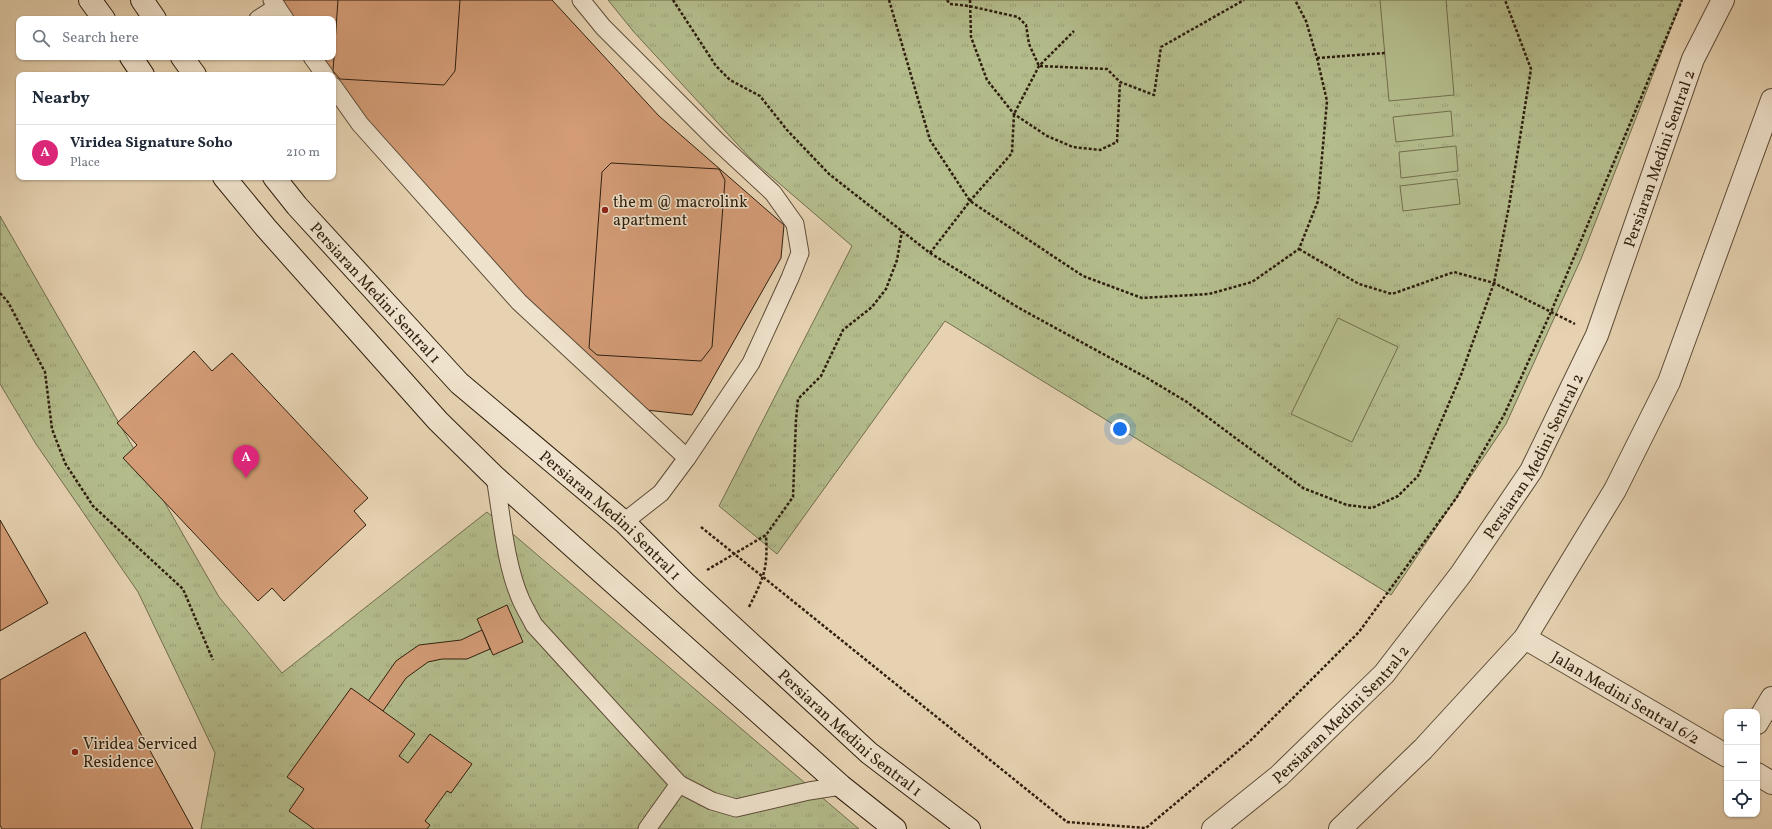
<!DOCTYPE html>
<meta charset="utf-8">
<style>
:root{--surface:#fff;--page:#f6f6f7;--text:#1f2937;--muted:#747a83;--line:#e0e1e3;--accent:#db2777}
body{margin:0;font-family:Vollkorn,serif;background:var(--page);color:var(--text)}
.controls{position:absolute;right:12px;bottom:12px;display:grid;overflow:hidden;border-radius:8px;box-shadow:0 1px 3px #0004}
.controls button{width:36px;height:36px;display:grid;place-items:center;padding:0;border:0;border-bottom:1px solid var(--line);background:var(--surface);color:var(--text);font:20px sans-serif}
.you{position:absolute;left:1120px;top:429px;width:14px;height:14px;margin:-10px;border:3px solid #fff;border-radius:50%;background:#1a73e8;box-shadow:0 0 0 6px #1a73e833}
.badge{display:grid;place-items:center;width:26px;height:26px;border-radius:50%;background:var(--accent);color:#fff;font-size:13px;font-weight:700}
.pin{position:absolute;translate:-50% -33px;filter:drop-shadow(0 1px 2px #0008)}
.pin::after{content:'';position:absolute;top:21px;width:14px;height:12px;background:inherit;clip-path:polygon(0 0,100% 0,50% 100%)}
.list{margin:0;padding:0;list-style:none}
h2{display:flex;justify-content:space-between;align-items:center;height:52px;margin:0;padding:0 16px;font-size:17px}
h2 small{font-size:13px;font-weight:400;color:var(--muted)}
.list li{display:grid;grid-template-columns:26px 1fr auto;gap:12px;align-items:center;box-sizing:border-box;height:56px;padding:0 16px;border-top:1px solid var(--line)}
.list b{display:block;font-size:15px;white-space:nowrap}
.list p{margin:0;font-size:13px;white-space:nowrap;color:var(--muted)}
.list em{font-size:13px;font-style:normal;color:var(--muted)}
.icon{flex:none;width:22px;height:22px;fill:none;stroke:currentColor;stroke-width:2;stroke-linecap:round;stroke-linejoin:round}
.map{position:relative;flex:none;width:1772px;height:829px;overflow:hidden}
.search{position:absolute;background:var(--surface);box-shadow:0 1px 3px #0004;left:16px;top:16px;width:320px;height:44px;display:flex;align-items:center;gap:10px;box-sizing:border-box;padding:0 14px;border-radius:8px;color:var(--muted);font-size:15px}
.panel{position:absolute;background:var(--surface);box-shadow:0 1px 3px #0004;left:16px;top:72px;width:320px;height:108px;border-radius:8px}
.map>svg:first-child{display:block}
.park{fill:url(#park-tufts);stroke:#726e4d}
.pitch{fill:#b4bc8c;stroke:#726e4d}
.building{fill:#d39c76;stroke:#2f1f0e}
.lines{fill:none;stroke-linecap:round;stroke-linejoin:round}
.lane-casing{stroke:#5d4c37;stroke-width:19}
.street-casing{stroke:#5d4c37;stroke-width:24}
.secondary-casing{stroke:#2f1f0e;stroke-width:24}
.path{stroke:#2f1f0e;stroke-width:2.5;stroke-dasharray:3 2;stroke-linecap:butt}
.lane{stroke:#efe2cc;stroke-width:17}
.street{stroke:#efe2cc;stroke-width:22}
.secondary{stroke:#efe2cc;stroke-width:22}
.poi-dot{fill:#8f2418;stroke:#efe2cc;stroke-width:1.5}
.labels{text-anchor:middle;stroke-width:3;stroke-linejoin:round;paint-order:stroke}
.street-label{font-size:16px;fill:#2f1f0e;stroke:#efe2cc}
.poi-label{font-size:16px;fill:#2f1f0e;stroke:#efe2cc;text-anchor:start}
</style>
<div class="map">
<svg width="1772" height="829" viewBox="0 0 1772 829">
<defs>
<pattern id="park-tufts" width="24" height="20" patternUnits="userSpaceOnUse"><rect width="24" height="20" fill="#b4bc8c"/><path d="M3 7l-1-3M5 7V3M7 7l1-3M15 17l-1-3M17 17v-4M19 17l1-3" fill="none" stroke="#9ba178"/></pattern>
</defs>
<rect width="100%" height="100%" fill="#e6d2b1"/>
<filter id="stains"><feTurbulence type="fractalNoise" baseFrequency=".005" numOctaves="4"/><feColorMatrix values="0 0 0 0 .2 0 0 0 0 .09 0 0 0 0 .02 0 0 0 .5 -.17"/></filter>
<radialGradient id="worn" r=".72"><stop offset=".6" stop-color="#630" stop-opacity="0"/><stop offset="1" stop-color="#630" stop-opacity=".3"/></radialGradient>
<g class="park">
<polygon points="608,0 1682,0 1581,259 1506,424 1391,595 945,321 777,554 719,506 852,246 751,159 633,31"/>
<polygon points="0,216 219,597 282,673 487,512 859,829 201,829 215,753 138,592 36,444 0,384"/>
</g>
<g class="pitch">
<polygon points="1380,0 1446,0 1454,95 1389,101"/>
<polygon points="1451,111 1453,136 1396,142 1393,117"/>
<polygon points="1456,146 1458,171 1401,178 1399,152"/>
<polygon points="1457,179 1460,204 1403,211 1400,186"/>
<polygon points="1338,318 1398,347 1352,442 1291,414"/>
</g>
<g class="building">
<polygon points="275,0 552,0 659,116 784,225 781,258 692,415 646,410 570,343 429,195 333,81 333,75 313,57 333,57 333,19 288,19"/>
<polygon points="338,0 460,0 455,71 444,85 340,79 333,71"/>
<polygon points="611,163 719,169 725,180 712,347 701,361 597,355 589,348 602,172"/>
<polygon points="194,351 212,371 232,353 368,498 354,511 366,525 284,601 272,588 258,601 123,458 137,445 117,423"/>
<polygon points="0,520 48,603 0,631"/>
<polygon points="507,605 523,642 493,655 477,619"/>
<polygon points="482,630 490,649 467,659 442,659 428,662 406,678 383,711 368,701 396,661 419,645 461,640"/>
<polygon points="85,632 193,829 2,829 0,825 0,680"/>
<polygon points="351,688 415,734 399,756 408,763 430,734 472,764 451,793 447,791 425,821 430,825 427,829 314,829 289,811 304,789 287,777"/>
</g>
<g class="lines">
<g class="lane-casing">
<g id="lane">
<polyline points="272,0 285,19"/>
<polyline points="581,0 603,27 717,141 773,193 795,224 800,253 790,278 751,363 687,458"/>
<polyline points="258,19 277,7"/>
<polyline points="312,57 325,75"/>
<polyline points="333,86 360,124 519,302 687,458 661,493 624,522"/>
<path d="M495 477C502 517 505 564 521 600 525 609 530 617 534 625L679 784 712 801 736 808 809 791 841 786"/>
<polyline points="647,829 679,784"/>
</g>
</g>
<g class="street-casing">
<g id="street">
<path id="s1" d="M1525 638 1727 756"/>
<polyline points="1757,723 1772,698"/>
<polyline points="1757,774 1772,783"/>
<path id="s2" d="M1213 829 1279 776 1384 674 1461 574 1531 471 1597 335 1693 59 1723 0"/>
<polyline points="1340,829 1423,749 1525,638 1615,490 1669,382 1772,100"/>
</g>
</g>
<g class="secondary-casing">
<g id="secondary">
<polyline points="90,0 104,19"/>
<polyline points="142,0 155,19"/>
<polyline points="131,57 143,75"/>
<polyline points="182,57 195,75"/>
<polyline points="224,177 266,228 438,421 495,477 841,786 895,829"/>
<path id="s3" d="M274 177 297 206 459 383 624 522 685 583 869 753 969 829"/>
</g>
</g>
<g class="path">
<polyline points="673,0 716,66 730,80 760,96 787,130 829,174 930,253 1019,308 1147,378 1187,402 1303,488 1347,505 1372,508 1398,496 1418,476 1461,375 1494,283 1509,206 1531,69 1505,0"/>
<polyline points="889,0 930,140 970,201 1083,276 1142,298 1209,294 1252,282 1299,249 1318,201 1327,101 1317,58 1306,21 1295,0"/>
<polyline points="947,0 950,4 969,6 1018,17 1026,25 1029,44 1039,66 1107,69 1120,82 1154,95 1161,47 1244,0"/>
<polyline points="970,0 971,37 987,80 1014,114 1047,136 1073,147 1100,150 1117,142 1120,82"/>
<polyline points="1317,58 1385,53"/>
<polyline points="1299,249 1359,284 1392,294 1454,272 1494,283 1575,324"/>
<polyline points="930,253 970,201 1012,153 1014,114 1039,66 1074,31"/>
<polyline points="0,293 8,302 45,372 52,429 65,463 93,506 183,589 213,660"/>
<polyline points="701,527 1067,822 1146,828 1250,741 1359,632 1457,497 1504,415 1551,312 1682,0"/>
<polyline points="707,570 766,535 793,497 796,420 798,399 821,376 843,330 872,307 886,289 897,260 902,231"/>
<path d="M749 607C764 577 768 569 766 535"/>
</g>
<use href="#lane" class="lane"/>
<use href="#street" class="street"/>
<use href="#secondary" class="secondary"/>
</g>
<g class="poi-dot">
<circle cx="605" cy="210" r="4"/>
<circle cx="75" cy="752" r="4"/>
</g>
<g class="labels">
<g class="street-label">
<text dy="6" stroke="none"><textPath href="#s2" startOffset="820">Persiaran Medini Sentral 2</textPath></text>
<text dy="6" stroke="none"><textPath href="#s3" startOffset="154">Persiaran Medini Sentral 1</textPath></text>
<text dy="6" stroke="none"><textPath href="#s2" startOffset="496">Persiaran Medini Sentral 2</textPath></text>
<text dy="6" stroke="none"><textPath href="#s3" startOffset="478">Persiaran Medini Sentral 1</textPath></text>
<text dy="6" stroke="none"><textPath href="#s1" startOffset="117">Jalan Medini Sentral 6/2</textPath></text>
<text dy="6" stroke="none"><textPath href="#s2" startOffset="172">Persiaran Medini Sentral 2</textPath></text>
<text dy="6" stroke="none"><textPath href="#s3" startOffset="802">Persiaran Medini Sentral 1</textPath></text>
</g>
<g class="poi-label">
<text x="613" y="207">the m @ macrolink<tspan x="613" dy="18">apartment</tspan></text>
<text x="83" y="749">Viridea Serviced<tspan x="83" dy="18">Residence</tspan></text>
</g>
</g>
<rect width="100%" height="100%" filter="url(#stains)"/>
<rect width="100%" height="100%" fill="url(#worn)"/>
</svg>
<div class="controls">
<button>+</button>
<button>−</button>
<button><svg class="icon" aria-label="locate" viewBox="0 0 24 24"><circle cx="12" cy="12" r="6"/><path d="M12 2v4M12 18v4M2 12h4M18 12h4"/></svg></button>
</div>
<div class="you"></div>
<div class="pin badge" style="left:246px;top:478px">A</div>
<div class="search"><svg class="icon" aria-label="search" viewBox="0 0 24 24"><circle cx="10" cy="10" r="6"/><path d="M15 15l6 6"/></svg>Search here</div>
<section class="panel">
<h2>Nearby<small></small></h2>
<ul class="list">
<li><span class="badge">A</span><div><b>Viridea Signature Soho</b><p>Place</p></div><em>210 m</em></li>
</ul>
</section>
</div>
